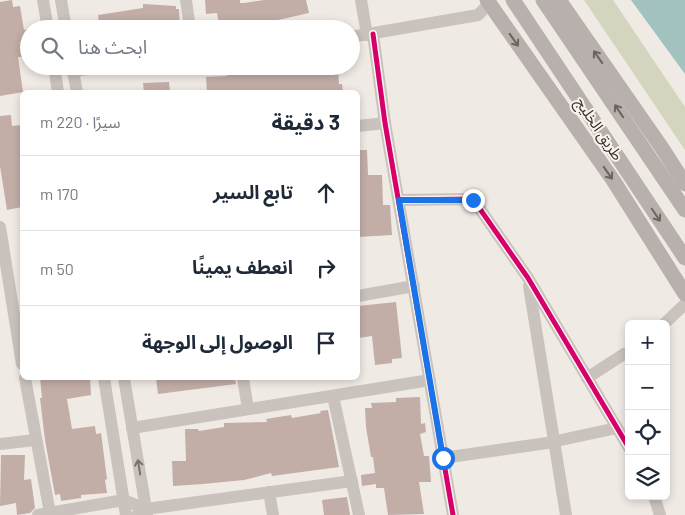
<!DOCTYPE html>
<html lang="ar">
<meta charset="utf-8">
<style>
:root{--surface:#fff;--page:#f6f6f7;--text:#1f2937;--muted:#747a83;--line:#e0e1e3}
body{margin:0;font-family:Barlow,"Noto Sans Arabic",sans-serif;background:var(--page);color:var(--text);direction:rtl}
.controls{position:absolute;right:15px;bottom:15px;display:grid;overflow:hidden;border-radius:8px;box-shadow:0 2px 8px #0003}
.controls button{width:45px;height:45px;display:grid;place-items:center;padding:0;border:0;border-bottom:1px solid var(--line);background:var(--surface);color:var(--text);font:25px sans-serif}
.stop{position:absolute;width:15px;height:15px;margin:-11px;border:4px solid #1a73e8;border-radius:50%;background:#fff}
.stop.end{background:#1a73e8;border-color:#fff;box-shadow:0 1px 5px #0008}
.list{margin:0;padding:0;list-style:none}
h2{display:flex;justify-content:space-between;align-items:center;height:65px;margin:0;padding:0 20px;font-size:21px}
h2 small{font-size:16px;font-weight:400;color:var(--muted)}
.list li{display:grid;grid-template-columns:32px 1fr auto;gap:15px;align-items:center;box-sizing:border-box;height:75px;padding:0 20px;border-top:1px solid var(--line)}
.list b{display:block;font-size:19px;white-space:nowrap}
.list em{font-size:16px;font-style:normal;color:var(--muted)}
.icon{flex:none;width:28px;height:28px;fill:none;stroke:currentColor;stroke-width:2;stroke-linecap:round;stroke-linejoin:round}
.map{position:relative;flex:none;width:685px;height:515px;overflow:hidden;direction:ltr}
.search{position:absolute;background:var(--surface);box-shadow:0 2px 8px #0003;left:20px;top:20px;width:340px;height:55px;display:flex;align-items:center;gap:12px;box-sizing:border-box;padding:0 18px;border-radius:28px;color:var(--muted);font-size:19px}
.panel{position:absolute;background:var(--surface);box-shadow:0 2px 8px #0003;left:20px;top:90px;width:340px;height:290px;border-radius:8px;direction:rtl}
.map>svg:first-child{display:block}
.green{fill:#d3d5bf}
.water{fill:#a2c2bf}
.building{fill:#c3ada7}
.lines{fill:none;stroke-linecap:round;stroke-linejoin:round}
.minor{stroke:#c9c2bd;stroke-width:12}
.major{stroke:#b8b0ac;stroke-width:15}
.cycleway-casing{stroke:#fbf4ee;stroke-width:8}
.cycleway{stroke:#d6006c;stroke-width:5}
.oneway{stroke:#6d635f}
.oneway2{stroke:#7b716d}
.route{stroke:#1a73e8;stroke-width:6}
.labels{text-anchor:middle;stroke-width:4;stroke-linejoin:round;paint-order:stroke}
.street-label{font-size:15px;fill:#3b2f2b;stroke:#fbf4ee}
</style>
<div class="map">
<svg width="685" height="515" viewBox="0 0 685 515">
<rect width="100%" height="100%" fill="#f0eae5"/>
<polygon class="green" points="584,0 613,0 685,107 685,150"/>
<polygon class="water" points="631,0 685,0 685,74"/>
<g class="building">
<polygon points="12,0 13,7 20,6 24,30 29,29 29,57 18,57 23,92 0,96 0,2"/>
<polygon points="205,0 240,0 240,3 244,3 264,0 306,0 309,13 278,20 278,24 266,26 266,24 236,29 220,29 217,13 206,14"/>
<polygon points="143,4 176,6 176,9 179,9 180,29 100,29 98,15 143,8"/>
<polygon points="277,66 338,66 339,84 342,84 343,92 207,92 206,77 227,76 227,71"/>
<polygon points="169,82 170,92 144,92 143,83"/>
<polygon points="11,115 12,126 22,125 22,207 7,210 0,166 0,116"/>
<polygon points="358,150 367,150 368,175 382,175 383,205 390,205 392,235 358,237"/>
<polygon points="396,302 402,358 392,359 392,363 375,365 372,336 358,338 358,306"/>
<polygon points="40,378 90,378 91,395 67,399 72,429 95,426 96,434 101,433 107,479 105,480 107,493 81,495 81,498 61,501 60,494 55,495 45,440 40,398 42,398"/>
<polygon points="156,378 235,378 236,384 158,394"/>
<polygon points="420,397 421,424 425,423 426,432 420,434 424,456 429,456 431,482 419,482 424,514 388,515 384,488 376,488 376,484 362,486 361,475 375,473 373,457 371,457 366,427 365,408 372,408 371,403 396,402 396,398"/>
<polygon points="328,410 339,467 272,476 271,473 244,480 203,484 173,486 172,461 186,461 185,429 198,429 199,431 224,427 224,423 267,422 266,419 291,415 292,418 321,413 320,411"/>
<polygon points="1,455 25,455 24,480 31,479 35,508 30,513 17,515 16,503 0,506"/>
<polygon points="347,497 350,515 324,515 322,500"/>
</g>
<g class="lines">
<g class="minor">
<polyline points="43,0 48,29"/>
<polyline points="61,0 66,29"/>
<polyline points="186,0 190,29"/>
<polyline points="361,0 367,35"/>
<polyline points="373,34 385,123 453,515"/>
<polyline points="351,37 478,15 489,4"/>
<polyline points="54,66 58,92"/>
<polyline points="72,66 77,92"/>
<polyline points="73,71 112,66"/>
<polyline points="358,126 385,123"/>
<polyline points="399,200 473,199 528,278 629,448"/>
<polyline points="0,227 22,364"/>
<polyline points="529,286 566,515"/>
<polyline points="358,296 414,286"/>
<polyline points="664,324 685,304"/>
<polyline points="25,378 50,513"/>
<polyline points="104,378 126,515"/>
<polyline points="124,378 147,515"/>
<polyline points="243,378 248,409"/>
<polyline points="587,378 624,354 629,353"/>
<polyline points="333,396 359,515"/>
<polyline points="132,428 430,380"/>
<polyline points="0,444 35,440"/>
<polyline points="443,458 547,443 617,428"/>
<polyline points="269,492 273,515"/>
<polyline points="654,496 660,515"/>
<polyline points="38,515 124,500 146,509"/>
<polyline points="137,515 146,509 352,481"/>
</g>
<g class="major">
<polyline points="487,0 613,180 685,294"/>
<polyline points="513,0 685,258"/>
<polyline points="543,0 685,210"/>
<polyline points="559,0 662,148 685,184"/>
</g>
<g class="cycleway-casing">
<g id="cycleway">
<polyline points="373,34 385,123 453,515"/>
<polyline points="399,200 473,199 528,278 629,448"/>
</g>
</g>
<use href="#cycleway" class="cycleway"/>
</g>
<defs><path id="oneway-shaft" d="M-6 0H5M1.5-3L5.5 0L1.5 3" fill="none" stroke-width="1.6" stroke-linecap="round" stroke-linejoin="round" transform="scale(1.25)"/></defs>
<g class="oneway">
<use href="#oneway-shaft" transform="translate(514 40) rotate(55)"/>
<use href="#oneway-shaft" transform="translate(598 57) rotate(-125)"/>
<use href="#oneway-shaft" transform="translate(619 111) rotate(-124)"/>
<use href="#oneway-shaft" transform="translate(608 173) rotate(55)"/>
<use href="#oneway-shaft" transform="translate(656 215) rotate(56)"/>
</g>
<use class="oneway2" href="#oneway-shaft" transform="translate(139 467) rotate(-99)"/>
<g class="lines">
<polyline class="route" points="443,458 399,200 473,200"/>
</g>
<g class="labels">
<g class="street-label">
<text transform="translate(599 129) rotate(56)" y="5">طريق الخليج</text>
</g>
</g>
</svg>
<div class="controls">
<button>+</button>
<button>−</button>
<button><svg class="icon" aria-label="locate" viewBox="0 0 24 24"><circle cx="12" cy="12" r="6"/><path d="M12 2v4M12 18v4M2 12h4M18 12h4"/></svg></button>
<button><svg class="icon" aria-label="layers" viewBox="0 0 24 24"><path d="M12 4l9 5-9 5-9-5zM3 14l9 5 9-5"/></svg></button>
</div>
<div class="stop" style="left:443px;top:458px"></div>
<div class="stop end" style="left:473px;top:200px"></div>
<div class="search"><svg class="icon" aria-label="search" viewBox="0 0 24 24"><circle cx="10" cy="10" r="6"/><path d="M15 15l6 6"/></svg>ابحث هنا</div>
<section class="panel">
<h2>3 دقيقة<small>سيرًا · 220 m</small></h2>
<ul class="list">
<li><svg class="icon" aria-label="ahead" viewBox="0 0 24 24"><path d="M12 20V5M6 11l6-6 6 6"/></svg><div><b>تابع السير</b></div><em>170 m</em></li>
<li><svg class="icon" aria-label="right" viewBox="0 0 24 24"><path d="M7 20v-9h11M14 6l5 5-5 5"/></svg><div><b>انعطف يمينًا</b></div><em>50 m</em></li>
<li><svg class="icon" aria-label="arrive" viewBox="0 0 24 24"><path d="M6 21V4h12l-3 4 3 4H6"/></svg><div><b>الوصول إلى الوجهة</b></div></li>
</ul>
</section>
</div>
